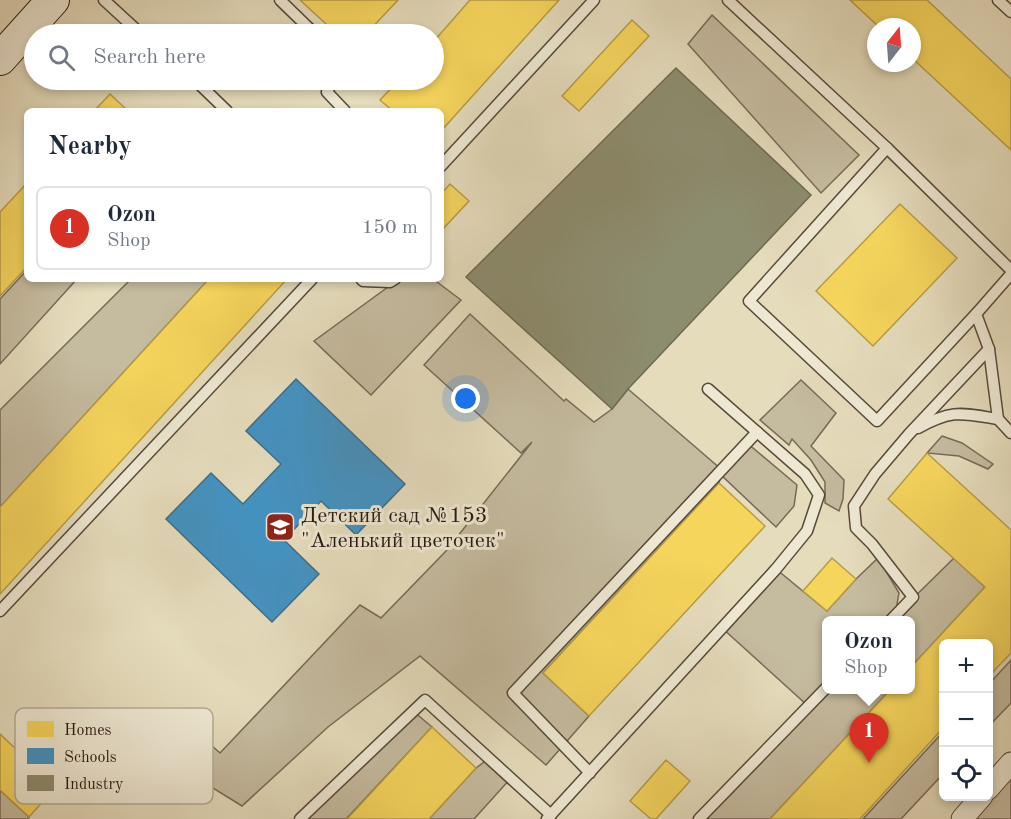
<!DOCTYPE html>
<meta charset="utf-8">
<style>
:root{--surface:#fff;--page:#f2f2f3;--text:#1f2937;--muted:#747a83;--line:#e0e1e3;--accent:#d93025}
body{margin:0;font-family:"Old Standard TT",serif;background:var(--page);color:var(--text)}
.controls{position:absolute;right:18px;bottom:18px;display:grid;overflow:hidden;border-radius:9px;box-shadow:0 3px 9px #0003}
.controls button{width:54px;height:54px;display:grid;place-items:center;padding:0;border:0;border-bottom:2px solid var(--line);background:var(--surface);color:var(--text);font:30px sans-serif}
.compass{position:absolute;left:867px;top:18px;width:54px;height:54px;border-radius:50%;background:var(--surface);box-shadow:0 3px 9px #0003;rotate:17deg}
.you{position:absolute;left:466px;top:399px;width:21px;height:21px;margin:-15px;border:4px solid #fff;border-radius:50%;background:#1a73e8;box-shadow:0 0 0 9px #1a73e833}
.badge{display:grid;place-items:center;width:39px;height:39px;border-radius:50%;background:var(--accent);color:#fff;font-size:20px;font-weight:700}
.pin{position:absolute;translate:-50% -50px;filter:drop-shadow(0 2px 3px #0008)}
.pin::after{content:'';position:absolute;top:32px;width:21px;height:18px;background:inherit;clip-path:polygon(0 0,100% 0,50% 100%)}
.popup{position:absolute;left:822px;top:616px;width:93px;height:78px;box-sizing:border-box;display:grid;place-content:center;border-radius:9px;background:var(--surface);filter:drop-shadow(0 2px 4px #0005);font-size:20px;white-space:nowrap;color:var(--muted)}
.popup b{font-size:22px;color:var(--text)}
.popup::after{content:'';position:absolute;left:50%;top:100%;margin-left:-12px;border:12px solid transparent;border-top-color:var(--surface)}
.list{margin:0;padding:0;list-style:none}
h2{display:flex;justify-content:space-between;align-items:center;height:78px;margin:0;padding:0 24px;font-size:26px}
h2 small{font-size:20px;font-weight:400;color:var(--muted)}
.list li{display:grid;grid-template-columns:39px 1fr auto;gap:18px;align-items:center;box-sizing:border-box;height:84px;margin:0 12px 12px;padding:0 12px;border:2px solid var(--line);border-radius:9px}
.list b{display:block;font-size:22px;white-space:nowrap}
.list p{margin:0;font-size:20px;white-space:nowrap;color:var(--muted)}
.list em{font-size:20px;font-style:normal;color:var(--muted)}
.icon{flex:none;width:33px;height:33px;fill:none;stroke:currentColor;stroke-width:2;stroke-linecap:round;stroke-linejoin:round}
.map{position:relative;flex:none;width:1011px;height:819px;overflow:hidden}
.search{position:absolute;background:var(--surface);box-shadow:0 3px 9px #0003;left:24px;top:24px;width:420px;height:66px;display:flex;align-items:center;gap:15px;box-sizing:border-box;padding:0 21px;border-radius:33px;color:var(--muted);font-size:22px}
.panel{position:absolute;background:var(--surface);box-shadow:0 3px 9px #0003;left:24px;top:108px;width:420px;height:174px;border-radius:9px}
.map>svg:first-child{display:block}
.green{fill:#c5bb9f;stroke:#766a57;stroke-width:1.5}
.homes{fill:#f6d55c;stroke:#b89c45;stroke-width:1.5}
.schools{fill:#4393c3;stroke:#3b6e8d;stroke-width:1.5}
.industry{fill:#8c8c6e;stroke:#6e6952;stroke-width:1.5}
.lines{fill:none;stroke-linecap:round;stroke-linejoin:round}
.lane-casing{stroke:#57493a;stroke-width:13}
.street-casing{stroke:#57493a;stroke-width:23}
.secondary-casing{stroke:#28180f;stroke-width:34}
.lane{stroke:#eee8d3;stroke-width:10}
.street{stroke:#eee8d3;stroke-width:21}
.secondary{stroke:#eee8d3;stroke-width:32}
.labels{text-anchor:middle;stroke-width:6;stroke-linejoin:round;paint-order:stroke}
.poi-label{font-size:22px;fill:#28180f;stroke:#eee8d3;text-anchor:start}
.key{fill:#eee8d3;stroke:#b3aa98;stroke-width:1.5}
.key-label{font-size:16px;fill:#28180f}
</style>
<div class="map">
<svg width="1011" height="819" viewBox="0 0 1011 819">
<rect width="100%" height="100%" fill="#e5dcbc"/>
<filter id="stains"><feTurbulence type="fractalNoise" baseFrequency=".00333" numOctaves="4"/><feColorMatrix values="0 0 0 0 .2 0 0 0 0 .09 0 0 0 0 .02 0 0 0 .5 -.17"/></filter>
<radialGradient id="worn" r=".72"><stop offset=".6" stop-color="#630" stop-opacity="0"/><stop offset="1" stop-color="#630" stop-opacity=".3"/></radialGradient>
<g class="green">
<polygon points="712,15 859,155 821,193 688,44"/>
<polygon points="27,270 27,279 77,279 0,364 0,299"/>
<polygon points="131,279 209,279 0,507 0,410"/>
<polygon points="399,279 433,279 461,300 371,395 314,341"/>
<polygon points="470,314 564,401 566,399 594,422 612,409 628,389 721,469 747,443 797,485 794,506 776,527 721,475 719,483 543,673 589,716 546,765 420,656 328,727 242,806 163,757 191,727 220,753 360,605 381,618 446,551 532,442 521,453 424,365"/>
<polygon points="801,380 836,413 811,446 844,480 843,499 839,511 825,503 825,482 811,460 792,439 789,445 760,420"/>
<polygon points="942,436 962,443 993,464 988,469 959,456 927,453"/>
<polygon points="878,558 899,593 896,610 886,620 827,620 827,690 890,690 770,819 700,819 808,706 722,628 776,569 827,611 856,579"/>
<polygon points="954,558 985,587 911,667 911,620 891,620"/>
<polygon points="1011,660 1011,703 989,726 989,684"/>
<polygon points="413,711 432,727 346,819 300,819"/>
<polygon points="943,732 943,774 901,819 863,819"/>
<polygon points="488,759 511,778 474,819 429,819 476,768"/>
<polygon points="1011,773 1011,819 967,819"/>
<polygon points="0,790 29,817 28,819 0,819"/>
</g>
<g class="homes">
<polygon points="300,0 398,0 366,34 337,34"/>
<polygon points="470,0 559,0 441,131 441,111 393,111 380,100 399,80 434,80 434,41"/>
<polygon points="850,0 927,0 1011,79 1011,150 912,58 912,27 879,27"/>
<polygon points="632,20 649,36 579,111 562,96"/>
<polygon points="110,94 128,111 94,111"/>
<polygon points="27,183 27,267 0,296 0,212"/>
<polygon points="450,184 469,201 441,231 441,194"/>
<polygon points="900,204 957,258 873,346 816,291"/>
<polygon points="209,279 287,279 0,594 0,507"/>
<polygon points="927,453 1011,530 1011,653 988,677 988,644 944,644 944,727 860,819 770,819 890,690 911,690 911,667 985,587 888,499"/>
<polygon points="719,483 765,526 589,716 543,673"/>
<polygon points="832,558 856,579 827,611 803,591"/>
<polygon points="432,727 476,768 429,819 347,819"/>
<polygon points="0,734 56,787 29,817 0,790"/>
<polygon points="666,760 690,781 656,819 651,819 630,801"/>
</g>
<polygon class="schools" points="296,379 405,484 356,535 321,501 284,540 319,574 272,622 166,519 211,473 243,504 281,464 246,431"/>
<polygon class="industry" points="676,68 811,195 628,389 612,409 466,277"/>
<g class="lines">
<g class="lane-casing">
<g id="lane">
<polyline points="104,0 141,34"/>
<polyline points="280,0 315,34"/>
<polyline points="728,0 887,148 1011,270"/>
<polyline points="998,0 1011,12"/>
<polyline points="195,80 227,111"/>
<polyline points="333,80 327,92 345,111"/>
<polyline points="887,148 749,301 877,421 976,314"/>
<polyline points="441,166 594,0"/>
<polyline points="1011,274 976,314 989,349 998,419 1011,433"/>
<polyline points="361,279 363,281 390,282 395,279"/>
<path d="M918 428C953 409 961 413 998 419"/>
<polyline points="0,611 312,279"/>
<polyline points="891,620 913,597 872,544 856,528 854,506 875,474 909,434 989,349"/>
<polyline points="590,773 513,693 757,432"/>
<polyline points="300,819 425,700 551,815"/>
<polyline points="547,819 776,569 807,531 819,495 805,474 708,389"/>
<polyline points="699,819 827,687"/>
</g>
</g>
<g class="street-casing">
<g id="street">
<polyline points="988,789 1011,763"/>
<polyline points="962,819 982,796"/>
</g>
</g>
<g class="secondary-casing">
<polyline id="secondary" points="0,59 53,0"/>
</g>
<use href="#lane" class="lane"/>
<use href="#street" class="street"/>
<use href="#secondary" class="secondary"/>
</g>
<defs>
<g id="school-square" transform="scale(1.5)"><rect x="-9" y="-9" width="18" height="18" rx="4" fill="#8f2418" stroke="#eee8d3"/><path d="M0-5L7-2L0 1L-7-2ZM-4 1L0 2.5L4 1V4Q0 6-4 4Z" fill="#fff"/></g>
</defs>
<g fill-rule="evenodd">
<use href="#school-square" x="280" y="527"/>
</g>
<g class="labels">
<g class="poi-label">
<text x="301" y="522">Детский сад №153<tspan x="301" dy="25">"Аленький цветочек"</tspan></text>
</g>
</g>
<rect x="15" y="708" width="198" height="96" rx="9" class="key"/>
<rect x="27" y="721" width="27" height="16" fill="#f6d55c"/>
<rect x="27" y="748" width="27" height="16" fill="#4393c3"/>
<rect x="27" y="775" width="27" height="16" fill="#8c8c6e"/>
<g class="key-label">
<text x="64" y="735">Homes</text>
<text x="64" y="762">Schools</text>
<text x="64" y="789">Industry</text>
</g>
<rect width="100%" height="100%" filter="url(#stains)"/>
<rect width="100%" height="100%" fill="url(#worn)"/>
</svg>
<div class="controls">
<button>+</button>
<button>−</button>
<button><svg class="icon" aria-label="locate" viewBox="0 0 24 24"><circle cx="12" cy="12" r="6"/><path d="M12 2v4M12 18v4M2 12h4M18 12h4"/></svg></button>
</div>
<svg class="compass" viewBox="-18 -18 36 36"><path d="M0-13l5 13h-10z" fill="#e53935"/><path d="M0 13l5-13h-10z" fill="#747a83"/></svg>
<div class="you"></div>
<div class="pin badge" style="left:869px;top:763px">1</div>
<div class="popup"><b>Ozon</b>Shop</div>
<div class="search"><svg class="icon" aria-label="search" viewBox="0 0 24 24"><circle cx="10" cy="10" r="6"/><path d="M15 15l6 6"/></svg>Search here</div>
<section class="panel">
<h2>Nearby<small></small></h2>
<ul class="list">
<li><span class="badge">1</span><div><b>Ozon</b><p>Shop</p></div><em>150 m</em></li>
</ul>
</section>
</div>
